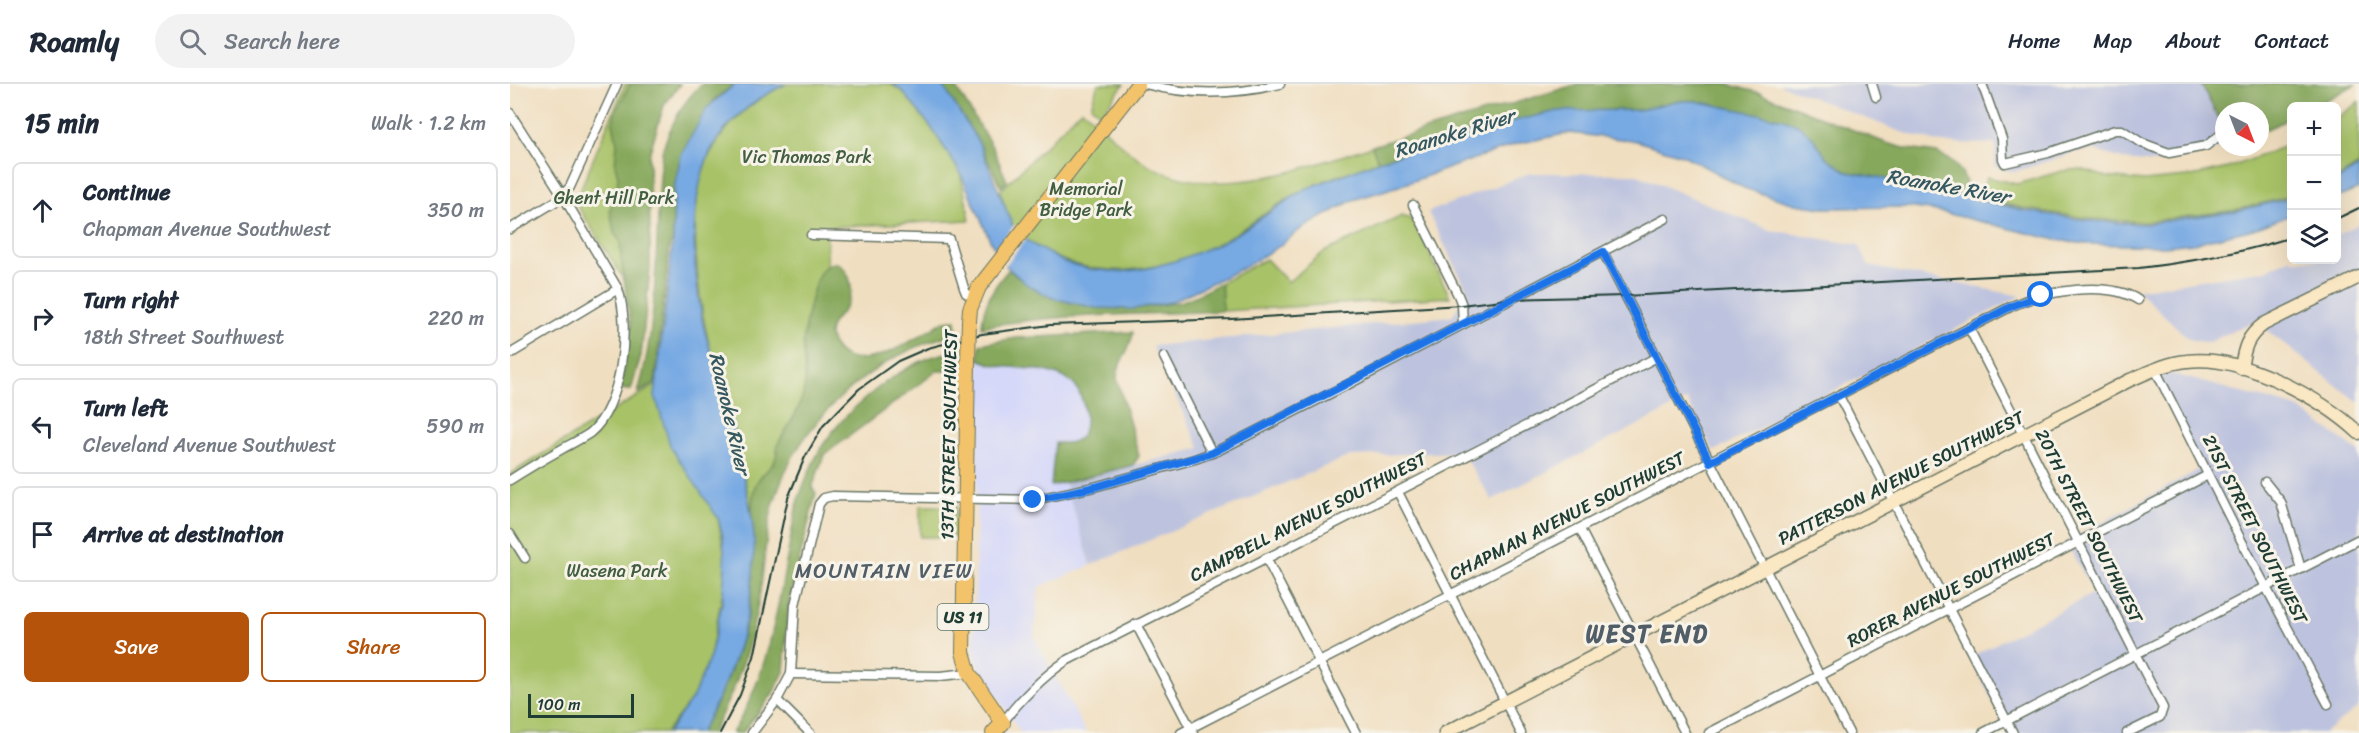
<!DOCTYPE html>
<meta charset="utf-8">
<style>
:root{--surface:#fff;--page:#f2f2f3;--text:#1f2937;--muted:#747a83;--line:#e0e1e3;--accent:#b45309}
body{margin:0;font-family:Sriracha,sans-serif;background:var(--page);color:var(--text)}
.controls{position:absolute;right:18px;top:18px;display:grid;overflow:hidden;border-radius:9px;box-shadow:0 6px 24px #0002}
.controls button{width:54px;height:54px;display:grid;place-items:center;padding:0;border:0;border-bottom:2px solid var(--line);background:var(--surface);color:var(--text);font:30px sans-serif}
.compass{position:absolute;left:1705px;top:18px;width:54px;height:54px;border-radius:50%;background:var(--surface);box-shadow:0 6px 24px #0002;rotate:138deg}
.scale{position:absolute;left:18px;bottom:15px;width:106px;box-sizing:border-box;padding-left:6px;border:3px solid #1f3d34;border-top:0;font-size:16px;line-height:21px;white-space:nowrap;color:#1f3d34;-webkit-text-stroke:4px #f7f3e8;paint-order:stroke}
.stop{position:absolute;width:18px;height:18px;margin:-14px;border:4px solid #1a73e8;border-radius:50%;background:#fff}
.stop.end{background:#1a73e8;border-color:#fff;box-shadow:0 2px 6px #0008}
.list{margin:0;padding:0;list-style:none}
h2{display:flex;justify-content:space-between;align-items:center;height:78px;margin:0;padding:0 24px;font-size:26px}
h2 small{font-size:20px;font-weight:400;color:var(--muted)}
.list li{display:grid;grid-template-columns:39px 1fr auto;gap:18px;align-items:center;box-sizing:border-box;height:96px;margin:0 12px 12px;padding:0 12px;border:2px solid var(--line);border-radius:9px}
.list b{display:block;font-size:22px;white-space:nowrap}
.list p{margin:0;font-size:20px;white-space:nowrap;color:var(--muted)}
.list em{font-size:20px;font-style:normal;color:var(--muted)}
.actions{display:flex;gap:12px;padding:18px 24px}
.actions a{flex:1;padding:14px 0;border:2px solid var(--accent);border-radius:9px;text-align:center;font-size:21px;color:var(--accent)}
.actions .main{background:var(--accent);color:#fff}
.icon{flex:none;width:33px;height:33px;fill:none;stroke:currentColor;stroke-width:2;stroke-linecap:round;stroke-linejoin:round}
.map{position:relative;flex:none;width:1849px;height:649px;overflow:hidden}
header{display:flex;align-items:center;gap:36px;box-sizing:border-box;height:84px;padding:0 30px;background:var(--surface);border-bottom:2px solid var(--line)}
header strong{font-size:28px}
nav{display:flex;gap:33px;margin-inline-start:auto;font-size:21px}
.search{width:420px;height:54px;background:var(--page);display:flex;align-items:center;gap:15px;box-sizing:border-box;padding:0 21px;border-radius:33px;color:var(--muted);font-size:22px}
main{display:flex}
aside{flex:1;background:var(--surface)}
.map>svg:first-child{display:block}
.built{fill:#d5d8f9}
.industrial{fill:#bdc3de}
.green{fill:#a8c268;stroke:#64804e;stroke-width:1.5}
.forest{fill:#86a85c;stroke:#527248;stroke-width:1.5}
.water{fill:#77a9e3;stroke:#4b738c;stroke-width:1.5}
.pier{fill:#f0dec0}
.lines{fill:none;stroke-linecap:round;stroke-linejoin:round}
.street-casing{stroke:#687565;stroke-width:11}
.secondary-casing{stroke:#687565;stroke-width:15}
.primary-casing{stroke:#687565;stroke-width:16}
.street{stroke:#fff;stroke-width:8}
.secondary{stroke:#fae7c3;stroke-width:12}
.primary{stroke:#f2c36a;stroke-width:14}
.rail{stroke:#1f3d34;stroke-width:2}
.primary-bridge-casing{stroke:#687565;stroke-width:16;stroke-linecap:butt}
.primary-bridge{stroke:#f2c36a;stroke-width:14}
.route{stroke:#1a73e8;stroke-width:8}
.labels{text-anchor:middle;stroke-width:6;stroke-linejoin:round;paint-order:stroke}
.shield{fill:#f7f3e8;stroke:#60746a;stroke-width:1.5}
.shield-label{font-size:16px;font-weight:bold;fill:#1f3d34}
.park-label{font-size:18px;fill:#415e41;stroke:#f7f3e8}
.street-label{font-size:18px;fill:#1f3d34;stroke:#f7f3e8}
.water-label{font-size:20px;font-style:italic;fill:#355860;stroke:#f7f3e8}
.quarter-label{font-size:21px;letter-spacing:1.5px;fill:#525e67;stroke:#f7f3e8}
.district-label{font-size:24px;font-weight:bold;letter-spacing:1.5px;fill:#525e67;stroke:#f7f3e8}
</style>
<header>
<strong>Roamly</strong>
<div class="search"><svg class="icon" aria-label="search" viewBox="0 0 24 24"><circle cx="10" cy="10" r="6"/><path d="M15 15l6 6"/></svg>Search here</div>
<nav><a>Home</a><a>Map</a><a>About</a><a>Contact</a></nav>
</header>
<main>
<aside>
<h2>15 min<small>Walk · 1.2 km</small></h2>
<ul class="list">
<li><svg class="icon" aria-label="ahead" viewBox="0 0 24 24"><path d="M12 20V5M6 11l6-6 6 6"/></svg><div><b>Continue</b><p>Chapman Avenue Southwest</p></div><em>350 m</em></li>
<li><svg class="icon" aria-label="right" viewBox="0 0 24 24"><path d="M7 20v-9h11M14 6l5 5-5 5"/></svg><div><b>Turn right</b><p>18th Street Southwest</p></div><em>220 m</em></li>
<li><svg class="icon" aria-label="left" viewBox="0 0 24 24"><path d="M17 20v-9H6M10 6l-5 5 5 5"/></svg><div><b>Turn left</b><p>Cleveland Avenue Southwest</p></div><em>590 m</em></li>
<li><svg class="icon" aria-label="arrive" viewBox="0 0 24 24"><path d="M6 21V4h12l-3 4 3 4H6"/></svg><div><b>Arrive at destination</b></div></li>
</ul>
<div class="actions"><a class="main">Save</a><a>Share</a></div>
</aside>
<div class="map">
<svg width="1849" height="649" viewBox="0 0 1849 649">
<rect width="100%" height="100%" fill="#f7f3e8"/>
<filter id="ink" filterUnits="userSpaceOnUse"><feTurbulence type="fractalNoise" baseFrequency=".0167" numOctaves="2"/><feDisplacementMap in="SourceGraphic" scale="12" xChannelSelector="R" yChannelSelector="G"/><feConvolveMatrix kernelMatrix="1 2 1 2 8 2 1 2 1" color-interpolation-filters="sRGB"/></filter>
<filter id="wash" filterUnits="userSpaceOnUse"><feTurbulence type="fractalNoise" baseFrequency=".008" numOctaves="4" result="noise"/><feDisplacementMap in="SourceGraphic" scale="24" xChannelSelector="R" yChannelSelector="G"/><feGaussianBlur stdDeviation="1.35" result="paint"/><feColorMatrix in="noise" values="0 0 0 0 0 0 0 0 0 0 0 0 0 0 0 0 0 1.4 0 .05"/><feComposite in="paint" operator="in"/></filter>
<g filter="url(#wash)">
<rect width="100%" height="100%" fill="#f0dec0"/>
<polygon class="built" points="469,275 482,281 528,286 550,291 565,300 573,315 575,338 573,348 567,356 557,359 541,402 555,399 581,481 529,503 524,552 576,649 511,649 466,579 464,564"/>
<g class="industrial">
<polygon points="1269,0 1691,0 1714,45 1714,62 1684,73 1644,79 1615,76 1583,66 1566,68 1504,88 1485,83 1485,60 1431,59 1391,48"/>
<polygon points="1020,89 1125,90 1260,146 1349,161 1359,182 1511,212 1204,367 1177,316 982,416 952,368 840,372 581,481 555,399 690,364 642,262 942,232 958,208 918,128"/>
<polygon points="1849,140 1849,319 1745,237 1697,259 1679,255 1634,212 1625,206 1757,186 1781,174 1782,176 1826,176 1827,151"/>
<polygon points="1645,285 1788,324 1849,368 1849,623 1814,649 1499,649 1460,573 1584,509 1556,458 1688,386"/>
</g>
<g class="green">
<polygon points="115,0 170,0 154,21 139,70 140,185 131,271 121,306 110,305 121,242 115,197 65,118"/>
<path d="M276 0H380L392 7 421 43 450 88 460 136 317 143 318 296 242 432C234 394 228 354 217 316 213 300 205 285 201 268 188 219 175 121 198 74 213 42 243 15 276 0Z"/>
<polygon points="588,0 614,0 591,30 581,22"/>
<polygon points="1849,18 1849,81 1827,95 1827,34"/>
<path d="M572 25C591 40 608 60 628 74 698 124 789 85 862 62L868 77C845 86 819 94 796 105 766 119 738 144 707 160 654 187 591 198 538 169 525 162 510 154 503 141 497 131 494 118 490 107Z"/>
<polygon points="1781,60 1781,112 1725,126 1635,138 1583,135 1516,125 1468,114 1477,93 1507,100 1552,87 1571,85 1596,93 1634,97 1677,93 1718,84"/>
<polygon points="892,132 904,136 940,213 713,227 711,199 756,175 778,198 814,168"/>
<polygon points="147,300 155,342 208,434 215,472 214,502 200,573 182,615 155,649 0,649 0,390"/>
<polygon points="410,422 446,422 445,453 410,453"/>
</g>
<g class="forest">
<polygon points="120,0 170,0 154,21 139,70 140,185 131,271 121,306 110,305 121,242 111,175 110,157 104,149 100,126 107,105 108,92 105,81 107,59 103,39 105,29"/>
<path d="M192 0H225L204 16 164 104 163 157 160 160 145 299 128 309C151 227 144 151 152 68 160 42 172 18 192 0Z"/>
<polygon points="432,0 444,0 483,64 497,97 491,103 469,59"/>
<polygon points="1068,0 1216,0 1250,9 1376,59 1398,65 1427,69 1444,79 1452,89 1456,99 1452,109 1337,88 1316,73 1304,55 1228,26 1185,17 1166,17 1130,26 1048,27 990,40 868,77 862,62"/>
<polygon points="1691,0 1846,0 1805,22 1782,22 1781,34 1750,48 1750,27 1714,27 1714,45"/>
<path d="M328 179C343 190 345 210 334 226 327 235 320 238 319 250 334 306 407 254 434 237L446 236 447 249C365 270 288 335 264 418 255 446 255 479 250 508 241 562 228 601 202 649H190C218 600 240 548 243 491 245 464 238 431 244 405 247 394 256 388 263 380 268 373 266 365 269 358 280 338 291 326 295 301 296 289 293 277 293 265 293 249 303 191 315 183 318 180 323 179 328 179Z"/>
<path d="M498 186C555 229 601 230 669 218 682 215 698 205 711 199L713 227C633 231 551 229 472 243 473 219 483 204 498 186Z"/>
<path d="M623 248C622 266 607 276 607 295L629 372 623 381 541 402 545 359C553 359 562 360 568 355 581 344 574 315 566 303 563 298 556 295 551 292 525 280 495 288 469 275L470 260 507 254Z"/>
<path d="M447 266 446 287H427L314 371 302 404 306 409 279 518 274 588 262 611 232 649H222C266 580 271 494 288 416 295 397 302 378 313 361 334 328 380 290 416 275 426 271 437 269 447 266Z"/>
</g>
<g class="water">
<path d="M225 0H276C244 15 208 43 196 78 179 128 183 187 193 239 198 264 209 288 216 313 223 333 226 354 230 375 235 401 243 428 244 455 246 527 225 587 190 649H157L182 615 200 573 212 519 215 483 213 453 208 434 161 364 145 312 163 157 164 104 171 71 197 24Z"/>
<polygon points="383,0 432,0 469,59 503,142 520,159 554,178 579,185 611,188 640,184 668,176 704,162 728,149 795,105 868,77 990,40 1048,27 1130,26 1166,17 1185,17 1274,35 1289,41 1304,55 1316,73 1337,88 1406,100 1516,127 1583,137 1635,140 1726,127 1781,114 1781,131 1744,145 1684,159 1655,162 1577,160 1546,156 1427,127 1397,123 1313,124 1285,120 1234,104 1175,72 1127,57 1059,49 1006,60 889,102 843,116 791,145 768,163 733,184 661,218 624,225 586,224 546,215 536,211 516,200 494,180 480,156 450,88 421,43 392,7"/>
<polygon points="1849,83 1849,105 1827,114 1827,96"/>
</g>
<polygon class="pier" points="505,140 518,153 494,183 484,167"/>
</g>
<g filter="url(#ink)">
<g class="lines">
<g class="street-casing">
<g id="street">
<path d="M635 0C680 12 724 11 770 0"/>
<polyline points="1362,0 1366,13"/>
<polyline points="1472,0 1492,55 1493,75 1495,79 1538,69 1605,46 1612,46 1632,59 1659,69 1696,62 1714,48"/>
<path d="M0 29 53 112 108 205C121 242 112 323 80 349 71 355 61 360 52 365 34 375 17 385 0 396"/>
<polyline points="903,121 948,211 952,221 953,240"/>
<polyline points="0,145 48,116 60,103 107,0"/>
<polyline points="301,151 439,155 454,204 456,209 463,214"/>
<polyline points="1093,168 1339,649"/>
<polyline points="1459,244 1653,624 1650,633 1617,649"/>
<polyline points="0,270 108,205"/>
<polyline points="654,273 702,369"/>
<polyline points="1645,285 1731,456 1818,620"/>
<polyline points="1329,312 1503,649"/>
<polyline points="1755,398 1771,418 1791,485"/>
<polyline points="888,408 1011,649"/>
<polyline points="1070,445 1175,649"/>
<polyline points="0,450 15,474"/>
<polyline points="756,474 846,649"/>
<polyline points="626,540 683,649"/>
<polyline points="281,590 430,592 459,589"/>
<polyline points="267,616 300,649"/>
<path d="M493 639C507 618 535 591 556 577L1031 334 1147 273"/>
<polyline points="242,649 267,616 281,590 285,521 309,420 314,414 323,412 523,416 584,403 685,375 707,367 833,303 1155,135"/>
<path d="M671 649 1502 222C1535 207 1597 196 1628 216"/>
<polyline points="1199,649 1698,391"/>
<polyline points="1473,649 1849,455"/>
</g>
</g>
<g class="secondary-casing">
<g id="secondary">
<path d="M1731 284C1734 264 1737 252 1754 240L1849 193"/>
<path d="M935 649 1620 296C1639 288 1657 279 1677 277 1731 270 1811 314 1849 349"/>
</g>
</g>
<g class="primary-casing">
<g id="primary">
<polyline points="459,237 460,225 469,203 628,0"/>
<polyline points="458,277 453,568 459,589 493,639 483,649"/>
</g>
</g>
<use href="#street" class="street"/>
<use href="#secondary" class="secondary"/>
<use href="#primary" class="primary"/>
<g class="rail">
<polyline points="1826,135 1849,124"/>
<path d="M210 649 230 611 244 573 278 414 295 373 313 342 349 305 388 277 418 264 472 250 540 241 721 235 951 221 1000 215 1115 212 1629 184C1681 178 1732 169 1782 153"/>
</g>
<g class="primary-bridge-casing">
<polyline id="primary-bridge" points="458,277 459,237"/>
</g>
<use href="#primary-bridge" class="primary-bridge"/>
</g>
</g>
<g class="lines" filter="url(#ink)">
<polyline class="route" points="523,416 585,403 702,369 1093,168 1200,378 1502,222 1531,211"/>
</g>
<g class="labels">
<rect class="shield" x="427.5" y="520" width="51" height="26" rx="4.5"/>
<g class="shield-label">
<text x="453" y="539">US 11</text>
</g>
<g class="park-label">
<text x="297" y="79">Vic Thomas Park</text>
<text x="576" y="111">Memorial<tspan x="576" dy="21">Bridge Park</tspan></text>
<text x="104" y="120">Ghent Hill Park</text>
<text x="107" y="493">Wasena Park</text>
</g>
<g class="street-label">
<text transform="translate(439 351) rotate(-89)" y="6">13TH STREET SOUTHWEST</text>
<text transform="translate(1391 394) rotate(-27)" y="6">PATTERSON AVENUE SOUTHWEST</text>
<text transform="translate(1057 432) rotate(-27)" y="6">CHAPMAN AVENUE SOUTHWEST</text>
<text transform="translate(798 433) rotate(-27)" y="6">CAMPBELL AVENUE SOUTHWEST</text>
<text transform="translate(1579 442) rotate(63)" y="6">20TH STREET SOUTHWEST</text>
<text transform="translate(1745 445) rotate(63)" y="6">21ST STREET SOUTHWEST</text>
<text transform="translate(1441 506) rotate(-27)" y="6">RORER AVENUE SOUTHWEST</text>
</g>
<g class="water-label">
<text transform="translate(944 49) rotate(-17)" y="7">Roanoke River</text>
<text transform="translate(1438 102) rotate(10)" y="7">Roanoke River</text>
<text transform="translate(220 329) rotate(77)" y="7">Roanoke River</text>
</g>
<g class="quarter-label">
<text x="374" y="494">MOUNTAIN VIEW</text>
</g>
<g class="district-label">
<text x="1137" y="558">WEST END</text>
</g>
</g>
</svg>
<div class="controls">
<button>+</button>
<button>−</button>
<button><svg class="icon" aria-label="layers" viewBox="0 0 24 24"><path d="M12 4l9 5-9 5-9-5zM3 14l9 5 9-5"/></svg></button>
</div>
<svg class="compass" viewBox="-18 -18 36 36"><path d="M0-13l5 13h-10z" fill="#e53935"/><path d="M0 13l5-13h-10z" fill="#747a83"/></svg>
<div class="scale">100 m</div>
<div class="stop" style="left:1531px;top:211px"></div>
<div class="stop end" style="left:523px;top:416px"></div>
</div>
</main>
